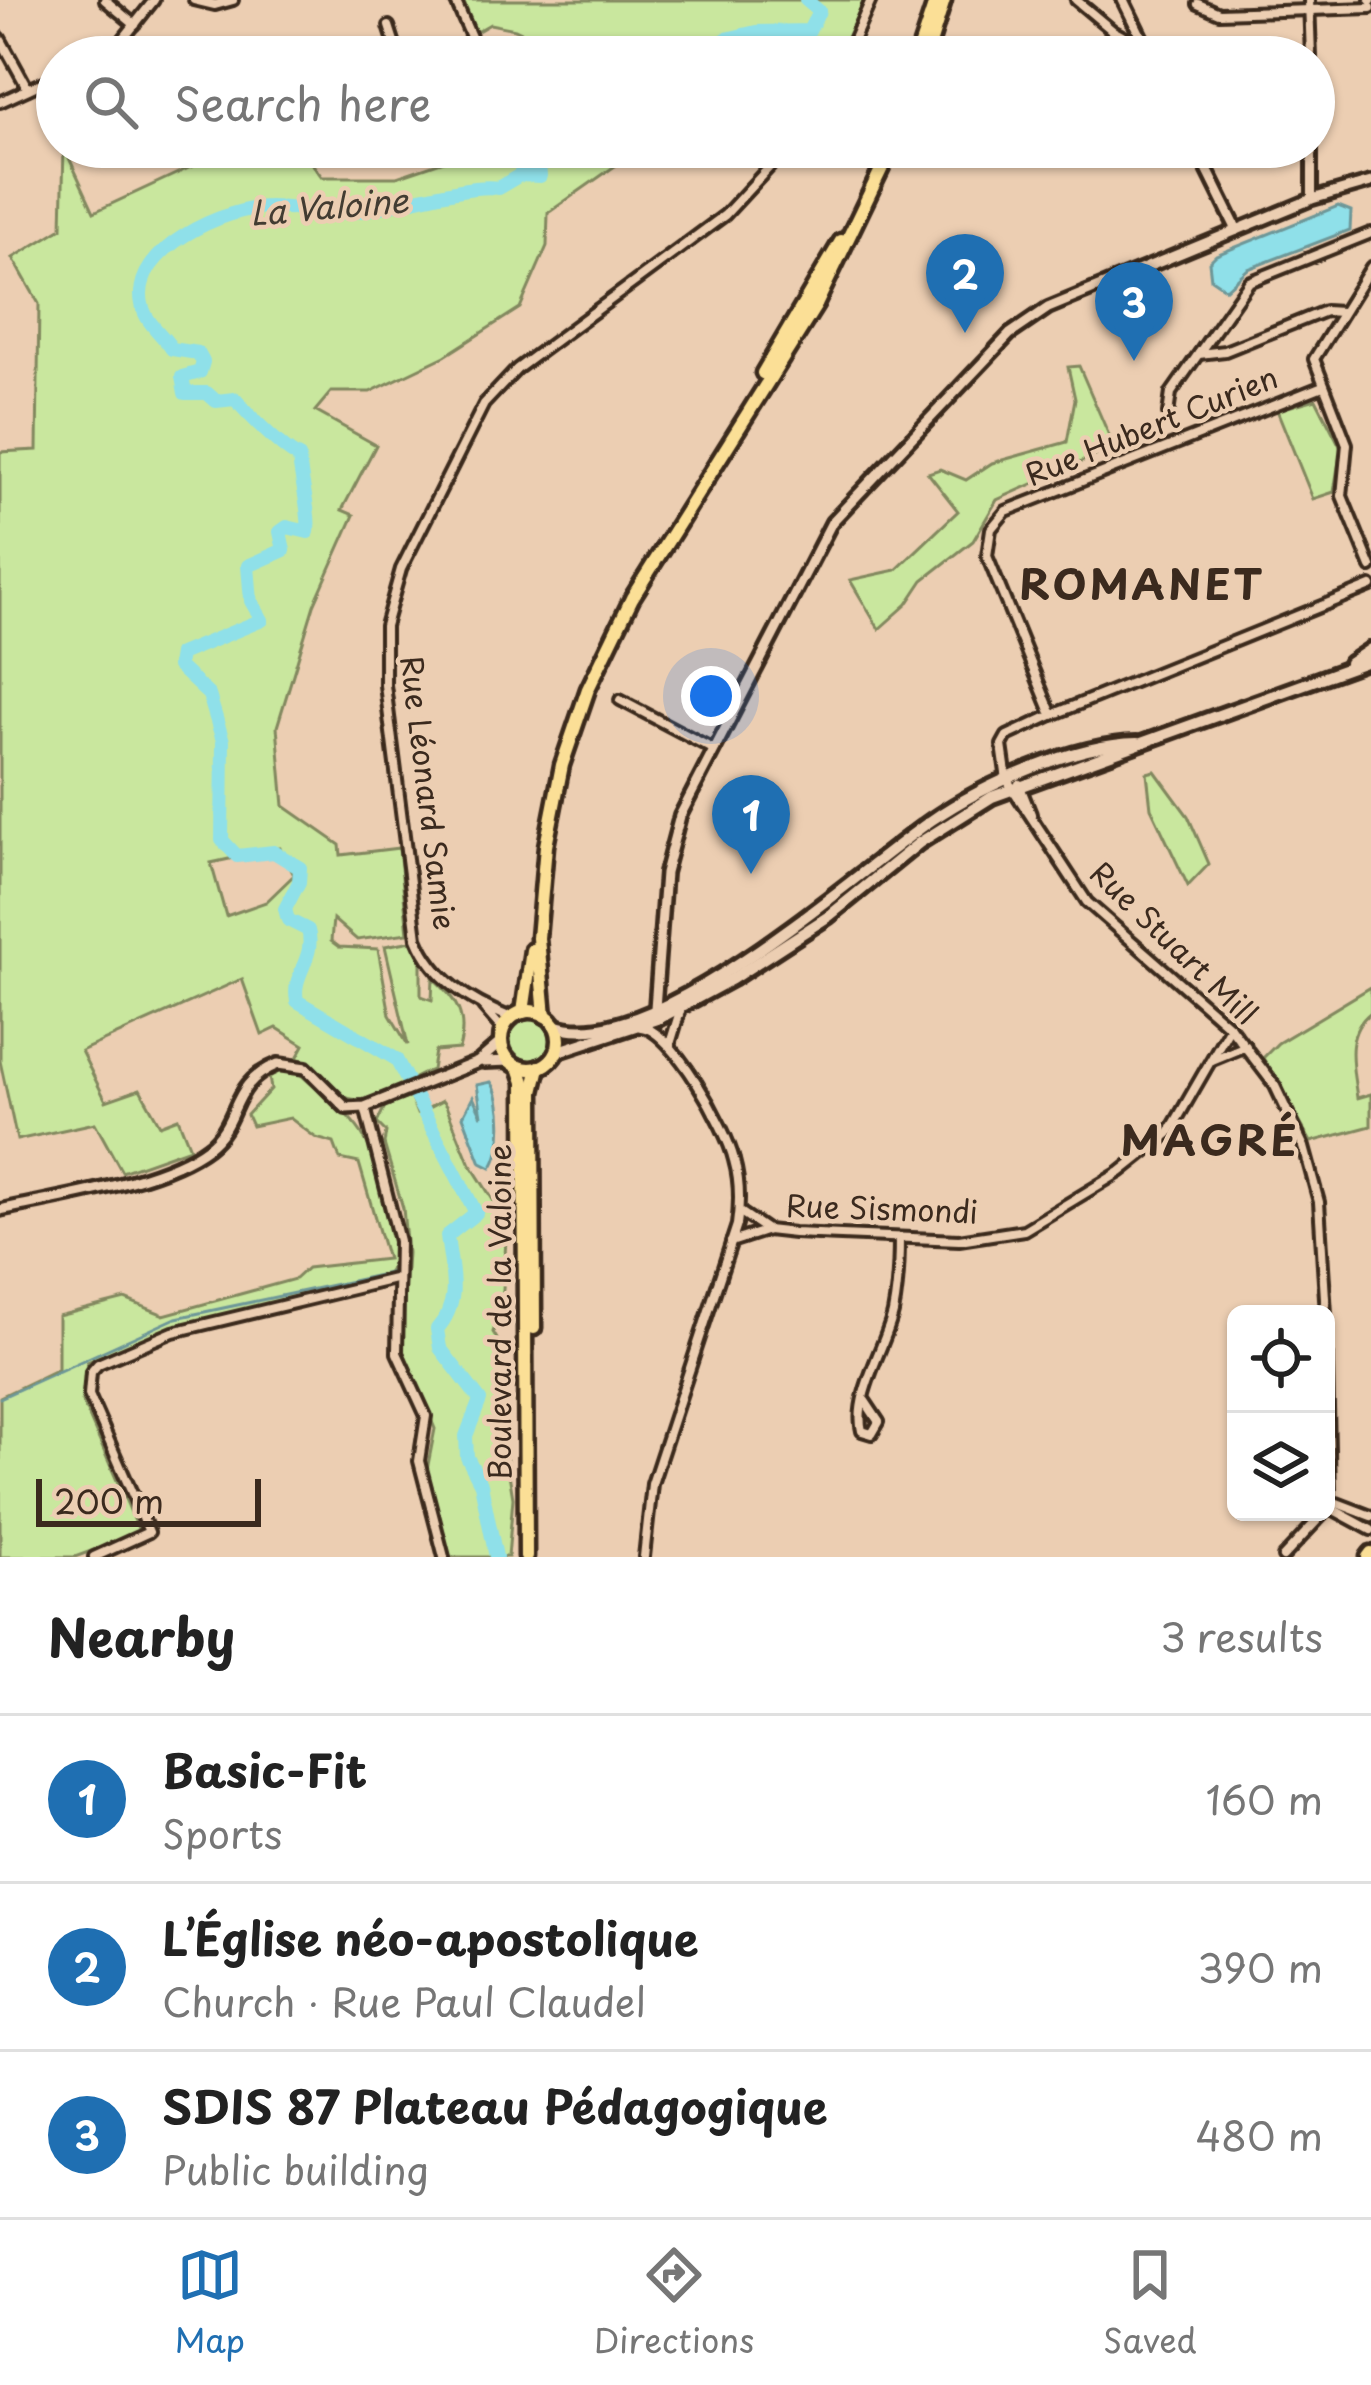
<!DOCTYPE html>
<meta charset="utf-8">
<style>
:root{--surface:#fff;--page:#f6f6f6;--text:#222;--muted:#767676;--line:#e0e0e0;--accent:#1f6fb2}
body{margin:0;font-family:"Playpen Sans",sans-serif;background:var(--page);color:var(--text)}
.controls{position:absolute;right:36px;bottom:36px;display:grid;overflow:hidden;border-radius:18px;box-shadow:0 3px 9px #0004}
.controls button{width:108px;height:108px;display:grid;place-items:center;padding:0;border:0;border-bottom:3px solid var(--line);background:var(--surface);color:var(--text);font:60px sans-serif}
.scale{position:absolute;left:36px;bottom:30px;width:225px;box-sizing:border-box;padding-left:12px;border:6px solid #3b2a1e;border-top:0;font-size:33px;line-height:42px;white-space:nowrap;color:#3b2a1e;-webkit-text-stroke:9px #ecceb2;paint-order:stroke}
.you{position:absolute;left:711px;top:696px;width:42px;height:42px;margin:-30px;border:9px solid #fff;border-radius:50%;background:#1a73e8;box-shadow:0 0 0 18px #1a73e833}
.badge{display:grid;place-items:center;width:78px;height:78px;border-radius:50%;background:var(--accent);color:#fff;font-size:39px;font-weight:700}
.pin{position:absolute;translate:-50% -99px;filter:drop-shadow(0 3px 6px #0008)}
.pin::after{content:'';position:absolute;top:63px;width:42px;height:36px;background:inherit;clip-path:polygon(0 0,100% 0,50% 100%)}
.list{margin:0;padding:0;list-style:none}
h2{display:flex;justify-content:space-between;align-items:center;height:156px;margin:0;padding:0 48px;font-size:51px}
h2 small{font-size:39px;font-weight:400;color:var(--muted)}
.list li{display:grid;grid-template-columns:78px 1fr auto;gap:36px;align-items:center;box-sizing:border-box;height:168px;padding:0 48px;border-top:3px solid var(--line)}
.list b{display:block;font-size:45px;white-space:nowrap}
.list p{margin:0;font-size:39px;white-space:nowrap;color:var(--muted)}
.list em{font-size:39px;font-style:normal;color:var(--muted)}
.icon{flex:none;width:66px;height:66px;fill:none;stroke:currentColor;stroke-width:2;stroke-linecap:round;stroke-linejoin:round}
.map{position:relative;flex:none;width:1371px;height:1557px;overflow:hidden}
.search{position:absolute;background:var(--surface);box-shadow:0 3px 9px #0004;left:36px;right:36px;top:36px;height:132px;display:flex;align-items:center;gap:30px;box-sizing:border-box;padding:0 42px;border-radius:66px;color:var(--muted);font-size:45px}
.sheet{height:660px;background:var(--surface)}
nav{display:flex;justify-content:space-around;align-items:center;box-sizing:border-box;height:168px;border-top:3px solid var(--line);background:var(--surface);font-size:33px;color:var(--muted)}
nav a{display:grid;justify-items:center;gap:6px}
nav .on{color:var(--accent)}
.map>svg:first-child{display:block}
.green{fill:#c9e79e;stroke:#82885e;stroke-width:3;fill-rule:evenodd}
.water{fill:#8fe0e9;stroke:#6d9798;stroke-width:3}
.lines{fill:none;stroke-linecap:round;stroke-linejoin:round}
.stream{stroke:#6d9798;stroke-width:3}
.river{stroke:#8fe0e9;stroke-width:14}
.minor-casing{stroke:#3b2a1e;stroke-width:16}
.tertiary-casing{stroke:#3b2a1e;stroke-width:18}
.secondary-casing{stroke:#3b2a1e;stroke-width:20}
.primary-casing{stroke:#3b2a1e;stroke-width:21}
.minor{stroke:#ecceb2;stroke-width:8}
.tertiary{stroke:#ecceb2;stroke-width:9}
.secondary{stroke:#ecceb2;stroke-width:10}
.primary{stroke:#fbdf96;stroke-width:12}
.labels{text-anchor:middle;stroke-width:9;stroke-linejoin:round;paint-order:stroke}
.street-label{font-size:30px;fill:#3b2a1e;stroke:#ecceb2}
.water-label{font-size:33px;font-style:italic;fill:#433c32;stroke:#ecceb2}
.district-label{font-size:42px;font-weight:bold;letter-spacing:3px;fill:#3b2a1e;stroke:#ecceb2}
</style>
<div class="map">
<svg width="1371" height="1557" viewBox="0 0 1371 1557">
<rect width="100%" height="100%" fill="#ecceb2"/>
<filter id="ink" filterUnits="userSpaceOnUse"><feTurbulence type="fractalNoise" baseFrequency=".00833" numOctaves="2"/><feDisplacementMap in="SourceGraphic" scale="24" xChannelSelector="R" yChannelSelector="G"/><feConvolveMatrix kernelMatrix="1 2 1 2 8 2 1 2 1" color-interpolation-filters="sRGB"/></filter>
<g filter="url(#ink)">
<g class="green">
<polygon points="463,0 864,0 838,57 573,57 515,29 490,24 476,32"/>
<path d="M64 147 94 212 234 147H300L322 177H397L485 147H642L548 213 547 246 520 308 445 356 370 392H331L315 411 376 445 342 510 354 515 314 605 277 727 284 806 340 845 341 855 399 848 408 933 357 940 333 919 331 941 339 947 378 949 390 1015 408 1045 385 946 412 941 421 960V996L432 1000 433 978C457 999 468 1017 459 1049L435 1051 432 1070C409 1078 365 1112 342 1095 325 1082 317 1066 297 1058L304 1045 277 1028 262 1035 242 979 81 1051 106 1101 140 1089 160 1125 178 1118 190 1148 122 1172 95 1123 17 1140 0 1061V452L37 450 39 304 13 258 62 228ZM280 848 294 875 266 902 226 916 211 863Z"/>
<polygon points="1079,366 1114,447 997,500 973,541 923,580 907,604 879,629 850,580 896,570 958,511 928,473 940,469 966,480 992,463 1067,442 1075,399 1068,367"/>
<polygon points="1316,399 1341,448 1334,492 1313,499 1277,410"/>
<polygon points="1155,771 1188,816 1209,864 1188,886 1151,808 1147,773"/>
<path d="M1371 987V1012C1343 1034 1353 1067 1357 1098L1371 1094V1126L1311 1142 1263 1058 1278 1043Z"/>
<circle cx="529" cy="1040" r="24"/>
<path d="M283 1070 298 1072C318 1092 352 1114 365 1139 380 1166 404 1251 387 1276L179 1325 87 1362 82 1401 140 1533 75 1557H0V1397L58 1369V1316L125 1299 164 1315 295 1279 307 1268 387 1259 359 1163 340 1159 334 1143 316 1138 290 1118 252 1126 247 1115 271 1089 269 1077Z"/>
<polygon points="410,1097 417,1114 442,1101 446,1106 469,1162 507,1222 502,1306 493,1332 501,1346 506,1384 499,1414 513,1498 508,1557 450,1557 427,1470 435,1429 401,1345 407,1253 403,1208 384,1144 386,1132 377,1123 385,1106"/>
</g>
<g class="water">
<polygon points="1338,206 1351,211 1350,230 1248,269 1226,289 1211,279 1209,262 1216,255"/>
<path d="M491 1082C504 1099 504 1152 491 1168L481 1163 463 1116 473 1097 482 1116 477 1085Z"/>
</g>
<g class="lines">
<polyline class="stream" points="0,1398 176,1318 394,1272"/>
<g class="river">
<polyline points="650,57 669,57"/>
<polyline points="692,57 693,57"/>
<polyline points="707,57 726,39 756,32 809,31 819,11 806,0"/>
<path d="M496 1557 481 1484 467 1457 466 1436 480 1400 440 1348 437 1329C462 1301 451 1271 447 1236L476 1213 396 1059 297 1001C291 974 316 959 308 930L288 920 285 909 299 882 300 868 274 852 237 856 222 840 223 741 209 695 178 666 180 654 262 620 251 601 248 566 284 550 280 532 287 527 308 532C311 514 300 478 299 457 285 452 247 413 235 399L216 401 207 393H185L182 377 200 372 203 362 198 353 172 349C162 334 145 322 142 304 130 249 227 207 270 207 297 207 324 215 353 212 390 208 467 183 498 188L520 175 540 176 539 162 575 147"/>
</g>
<g class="minor-casing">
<g id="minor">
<polyline points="105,0 135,25"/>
<polyline points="194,0 215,5 233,0"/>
<polyline points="455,0 472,39 471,57"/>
<polyline points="1076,0 1113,31 1148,50"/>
<polyline points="1309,0 1311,57"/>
<polyline points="1370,0 1371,1"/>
<polyline points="1198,4 1219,13 1371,8"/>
<polyline points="389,26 399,57"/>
<polyline points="0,38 28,89"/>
<polyline points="324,44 328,57"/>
<polyline points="273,55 274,57"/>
<polyline points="100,57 120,43 154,0"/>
<polyline points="846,57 871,0"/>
<polyline points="0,102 57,76"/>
<polyline points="1312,199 1312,147"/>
<polyline points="1371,267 1314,359 1347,444 1342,496 1371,567"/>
<polyline points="1199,354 1225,351 1325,311 1341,312"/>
<polyline points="1323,386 1006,511 991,529 987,556 1052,715 1371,586"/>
<polyline points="1168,414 1171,393 1249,282 1371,233"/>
<polyline points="620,700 713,749"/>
<polyline points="1052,715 1007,736 1002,745 1007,780 1087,902 1230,1027 1275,1086 1304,1147 1319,1202 1326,1314"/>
<polyline points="1019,784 1031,814"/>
<polyline points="483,1007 503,1030"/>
<path d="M511 1018C470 1001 434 980 417 938L385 685V626L401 569 484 404 517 369 725 215 788 147"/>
<path d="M641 1027C672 1029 727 1129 734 1160 740 1181 740 1204 737 1225L652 1484 644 1557"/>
<polyline points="670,1044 681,1008"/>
<polyline points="1212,1060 1246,1046"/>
<polyline points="365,1107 399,1241 397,1353 426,1416 419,1461 444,1557"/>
<polyline points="739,1211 767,1230 794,1233 959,1240 1024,1230 1120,1172 1169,1133 1230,1027"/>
<polyline points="731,1242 765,1231"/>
<polyline points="1326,1322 1330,1494"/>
<path d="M865 1401 879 1422 872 1434 862 1431C853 1397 885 1347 893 1313 898 1288 899 1263 899 1238"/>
<polyline points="1337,1503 1371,1516"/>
<polyline points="1334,1510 1371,1530"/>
<polyline points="94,1557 149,1532 89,1395 91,1372 98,1364 173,1332 398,1278"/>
<polyline points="1283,1557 1325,1512"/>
</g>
</g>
<g class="tertiary-casing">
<g id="tertiary">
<polyline points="1123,0 1151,57"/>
<polyline points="1196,147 1237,230"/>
<polyline points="655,1008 665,873 680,816 832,522 1010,334 1048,308 1312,199 1371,182"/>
<polyline points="484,1062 510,1061"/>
<path d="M0 1210C58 1197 161 1183 208 1147 242 1121 228 1084 278 1064L306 1068 346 1108 365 1107 478 1062 501 1042"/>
</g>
</g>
<g class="secondary-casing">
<g id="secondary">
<polyline points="1350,663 1371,649"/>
<path d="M554 1025C650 1061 855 873 932 820 983 785 1075 744 1137 743"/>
<polyline points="556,1052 660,1018 732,979 829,916 919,843 992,797 1371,660"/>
</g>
</g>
<g class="primary-casing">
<g id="primary">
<polyline points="917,57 936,0"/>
<polyline points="926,57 944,0"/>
<polyline points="763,373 841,241"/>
<circle cx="530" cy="1040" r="29"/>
<polyline points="523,1012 532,950"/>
<polyline points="545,1016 538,938 546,846 562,765 588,689 632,598 816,305 892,147"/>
<polyline points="519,1067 524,1082 526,1557"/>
<polyline points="534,1328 533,1092 539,1067"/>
<polyline points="1368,1557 1371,1553"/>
</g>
</g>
<use href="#minor" class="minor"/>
<use href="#tertiary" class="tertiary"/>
<use href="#secondary" class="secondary"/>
<use href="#primary" class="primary"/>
</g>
</g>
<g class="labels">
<g class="street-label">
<text transform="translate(1152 427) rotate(-22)" y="10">Rue Hubert Curien</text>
<text transform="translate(427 793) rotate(83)" y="10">Rue Léonard Samie</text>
<text transform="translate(1173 944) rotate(44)" y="10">Rue Stuart Mill</text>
<text transform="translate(882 1210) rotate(2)" y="10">Rue Sismondi</text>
<text transform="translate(501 1312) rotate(-90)" y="10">Boulevard de la Valoine</text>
</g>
<g class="water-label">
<text transform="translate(329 207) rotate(-5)" y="12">La Valoine</text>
</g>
<g class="district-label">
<text x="1142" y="600">ROMANET</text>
<text x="1210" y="1156">MAGRÉ</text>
</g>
</g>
</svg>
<div class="controls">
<button><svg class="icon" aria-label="locate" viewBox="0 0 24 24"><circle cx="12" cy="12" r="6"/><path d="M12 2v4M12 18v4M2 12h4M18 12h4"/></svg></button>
<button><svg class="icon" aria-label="layers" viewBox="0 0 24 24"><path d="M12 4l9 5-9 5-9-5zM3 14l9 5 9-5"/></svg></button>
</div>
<div class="scale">200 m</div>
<div class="you"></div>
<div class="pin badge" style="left:751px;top:874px">1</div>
<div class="pin badge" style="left:965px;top:333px">2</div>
<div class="pin badge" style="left:1134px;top:361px">3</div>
<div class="search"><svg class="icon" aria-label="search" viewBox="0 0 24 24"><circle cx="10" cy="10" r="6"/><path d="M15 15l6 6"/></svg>Search here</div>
</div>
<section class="sheet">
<h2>Nearby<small>3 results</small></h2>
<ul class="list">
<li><span class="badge">1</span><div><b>Basic-Fit</b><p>Sports</p></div><em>160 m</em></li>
<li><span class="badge">2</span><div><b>L’Église néo-apostolique</b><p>Church · Rue Paul Claudel</p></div><em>390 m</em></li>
<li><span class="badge">3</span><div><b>SDIS 87 Plateau Pédagogique</b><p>Public building</p></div><em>480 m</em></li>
</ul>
</section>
<nav>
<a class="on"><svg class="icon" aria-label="map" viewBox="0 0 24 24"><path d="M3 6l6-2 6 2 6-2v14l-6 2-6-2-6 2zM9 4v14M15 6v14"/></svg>Map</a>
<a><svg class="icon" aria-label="directions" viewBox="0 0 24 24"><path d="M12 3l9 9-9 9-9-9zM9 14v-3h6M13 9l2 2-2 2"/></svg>Directions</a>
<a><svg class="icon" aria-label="saved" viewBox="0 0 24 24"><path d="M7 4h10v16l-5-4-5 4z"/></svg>Saved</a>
</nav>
